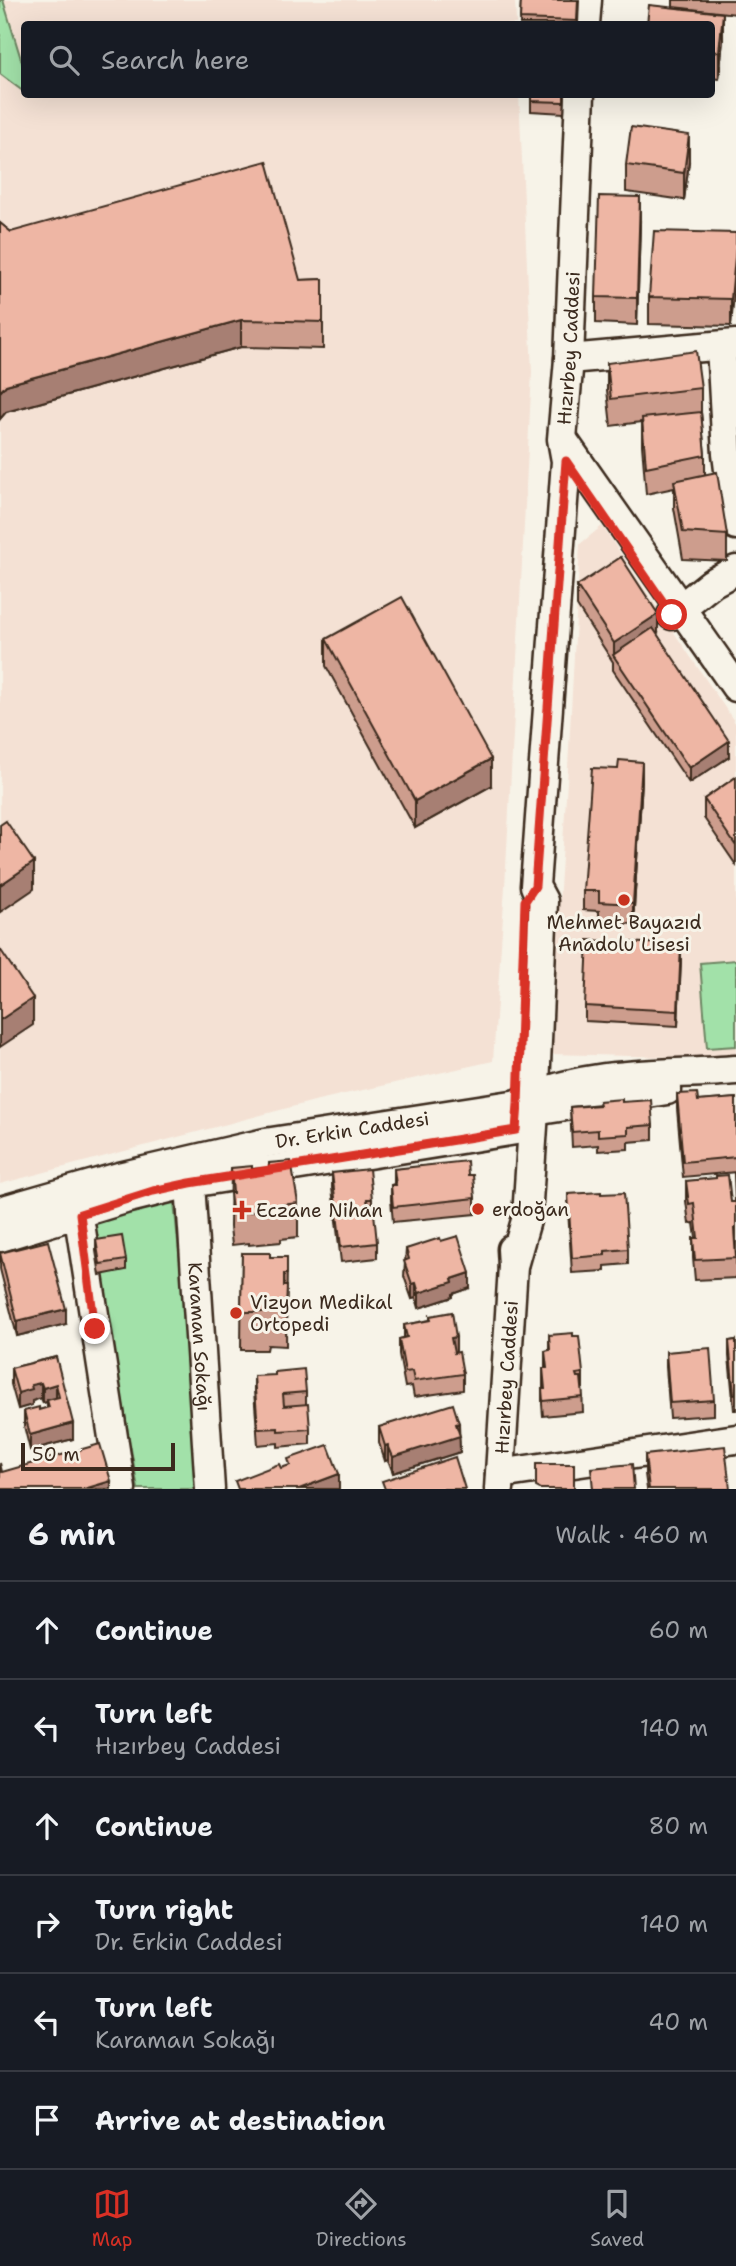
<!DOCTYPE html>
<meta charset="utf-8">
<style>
:root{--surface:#171b24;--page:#242831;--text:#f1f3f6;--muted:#9ea1a6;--line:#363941;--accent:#d93025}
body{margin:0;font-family:"Shantell Sans",sans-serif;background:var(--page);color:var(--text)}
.scale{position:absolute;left:21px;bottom:18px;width:154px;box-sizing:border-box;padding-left:7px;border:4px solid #3b2a1e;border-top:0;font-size:19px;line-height:24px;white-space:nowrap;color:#3b2a1e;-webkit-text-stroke:5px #f7f3e8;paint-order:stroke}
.stop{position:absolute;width:21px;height:21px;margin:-16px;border:5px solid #d93025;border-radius:50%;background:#fff}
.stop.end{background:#d93025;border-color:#fff;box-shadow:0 2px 7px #0008}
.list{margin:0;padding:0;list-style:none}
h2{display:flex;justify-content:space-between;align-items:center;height:91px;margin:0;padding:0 28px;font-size:30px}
h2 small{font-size:23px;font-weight:400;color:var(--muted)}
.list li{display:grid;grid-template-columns:46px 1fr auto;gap:21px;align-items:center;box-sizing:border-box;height:98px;padding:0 28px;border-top:2px solid var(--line)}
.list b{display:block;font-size:26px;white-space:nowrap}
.list p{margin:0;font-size:23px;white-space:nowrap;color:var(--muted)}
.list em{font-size:23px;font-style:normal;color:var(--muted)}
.icon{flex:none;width:38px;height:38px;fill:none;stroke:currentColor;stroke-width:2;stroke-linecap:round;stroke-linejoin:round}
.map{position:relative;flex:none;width:736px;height:1489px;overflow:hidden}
.search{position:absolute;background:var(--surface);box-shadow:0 7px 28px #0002;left:21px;right:21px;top:21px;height:77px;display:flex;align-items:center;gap:18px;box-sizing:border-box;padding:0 24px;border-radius:7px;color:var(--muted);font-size:26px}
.sheet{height:679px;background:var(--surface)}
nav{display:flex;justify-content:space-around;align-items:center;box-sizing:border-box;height:98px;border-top:2px solid var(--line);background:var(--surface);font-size:19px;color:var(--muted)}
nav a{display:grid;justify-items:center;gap:4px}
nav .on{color:var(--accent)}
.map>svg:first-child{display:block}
.built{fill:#f4e1d4}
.green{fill:#a2e1a9;stroke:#6e8664;stroke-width:2}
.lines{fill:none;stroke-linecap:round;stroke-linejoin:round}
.minor-casing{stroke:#3b2a1e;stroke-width:33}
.minor{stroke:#f7f3e8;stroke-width:28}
.wall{fill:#cd9d8d;stroke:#3b2a1e;stroke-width:2}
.shaded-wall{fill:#a77f73;stroke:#3b2a1e;stroke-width:2}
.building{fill:#eeb6a4;stroke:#3b2a1e;stroke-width:2}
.route{stroke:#d93025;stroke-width:9}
.poi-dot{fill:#c8321e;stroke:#f7f3e8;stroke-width:2.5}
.labels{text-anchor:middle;stroke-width:6;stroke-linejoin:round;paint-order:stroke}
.street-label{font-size:19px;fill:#3b2a1e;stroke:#f7f3e8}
.poi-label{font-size:19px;fill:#3b2a1e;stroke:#f7f3e8;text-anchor:start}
</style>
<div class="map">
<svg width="736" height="1489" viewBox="0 0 736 1489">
<rect width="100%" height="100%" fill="#f7f3e8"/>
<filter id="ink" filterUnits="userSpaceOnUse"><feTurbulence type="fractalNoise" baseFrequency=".0143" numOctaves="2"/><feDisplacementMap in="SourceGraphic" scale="14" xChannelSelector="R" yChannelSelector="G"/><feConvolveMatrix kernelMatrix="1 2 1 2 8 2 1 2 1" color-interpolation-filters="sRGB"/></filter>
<g filter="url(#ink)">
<g class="built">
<polygon points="0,0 515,0 516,24 24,24 24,94 519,95 532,372 505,887 493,1061 318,1100 0,1184"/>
<polygon points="602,526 736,724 736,1055 715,1058 549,1054 568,767 580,544"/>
</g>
<g class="green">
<polygon points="0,0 3,0 24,69 24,92 0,74"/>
<polygon points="736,960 736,1046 707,1048 700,963"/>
<polygon points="174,1202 203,1489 138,1489 91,1222"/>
</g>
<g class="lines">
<g class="minor-casing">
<g id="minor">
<polyline points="585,24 587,0"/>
<polyline points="721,346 727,454 736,525"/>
<polyline points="569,359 736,344"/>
<polyline points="563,440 736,687"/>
<polyline points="672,615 712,583 736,570"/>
<path id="s1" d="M190 1183 210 1489"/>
<polyline points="76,1198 121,1489"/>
<path id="s2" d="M0 1211 119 1177 265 1143 518 1104C579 1069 668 1076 736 1070"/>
<polyline points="0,1237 125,1199 190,1183 516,1130 534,1111 667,1090"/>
<path id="s3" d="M513 1266 527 1217 534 1111 543 901 535 886 566 461 562 439 569 359 580 94"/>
<polyline points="500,1474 736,1439"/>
<path id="s4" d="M499 1489 513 1266 512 1249"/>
</g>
</g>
<use href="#minor" class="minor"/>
</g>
<g class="wall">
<polygon points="521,0 579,0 578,24 520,24"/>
<polygon points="673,0 736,0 736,14 673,7"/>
<polygon points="711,24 723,40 719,79 711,78"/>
<polygon points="531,94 565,94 564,113 531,111"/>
<polygon points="689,162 684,200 626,192 626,165"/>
<polygon points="0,223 11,232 300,280 323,279 323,349 241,347 6,412 0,419"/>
<polygon points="640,224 637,325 596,323 596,297"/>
<polygon points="736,233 731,326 649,324 649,297"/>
<polygon points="607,363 701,388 701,412 705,455 705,475 727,535 727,561 683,559 674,508 674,488 646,494 642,445 642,422 611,426 607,390"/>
<polygon points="577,586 658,633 657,634 729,757 689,783 613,670 613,662 577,606"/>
<polygon points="326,639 491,786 415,828 326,666"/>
<polygon points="736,777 736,865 704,818 704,799"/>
<polygon points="642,781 633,924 599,922 599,911 583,910 583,891"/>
<polygon points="681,960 678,1026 585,1021 585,1006"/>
<polygon points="677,1094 698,1101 736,1098 736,1172 683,1177 677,1109"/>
<polygon points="622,1102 653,1125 653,1140 628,1142 628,1149 598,1151 598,1145 572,1147 570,1107"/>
<polygon points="231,1168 252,1169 298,1203 298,1237 281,1239 281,1242 249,1245 249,1243 232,1245 230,1227"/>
<polygon points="394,1169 468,1175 475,1198 475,1214 393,1222 391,1200 391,1185 394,1184"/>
<polygon points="332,1173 372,1199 372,1213 377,1243 377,1258 341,1262 332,1188"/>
<polygon points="734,1173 736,1173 736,1278 695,1280 693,1258 693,1238 696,1238 694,1223 689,1224 686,1201 686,1181 731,1202 735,1202"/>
<polygon points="568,1194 601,1194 628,1249 628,1264 605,1266 605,1271 572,1273 568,1210"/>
<polygon points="96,1240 126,1260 126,1270 100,1275 96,1251"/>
<polygon points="441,1241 470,1288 453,1294 453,1297 419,1308 416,1298 412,1299 404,1276 406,1249"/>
<polygon points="0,1253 66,1324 17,1336 0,1269"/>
<polygon points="242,1253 270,1257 287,1257 286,1346 268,1345 267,1350 241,1350"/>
<polygon points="430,1316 456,1352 463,1374 463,1390 414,1397 412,1386 405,1387 399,1354 399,1339 404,1338 404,1325 430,1320"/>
<polygon points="549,1335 583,1373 583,1388 582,1388 583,1412 543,1416 542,1404 542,1389 543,1389 543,1368 545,1368 545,1351 549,1350"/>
<polygon points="736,1340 736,1410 734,1410 729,1356 729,1341"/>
<polygon points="666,1352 714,1400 714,1415 670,1418 666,1367"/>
<polygon points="56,1357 73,1439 30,1450 24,1426 24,1411 39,1410 47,1408 47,1402 43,1403 41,1398 32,1401 32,1405 18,1409 11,1384 11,1368"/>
<polygon points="254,1376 306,1392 306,1404 310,1429 310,1444 278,1447 278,1443 258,1445 254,1391"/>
<polygon points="379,1427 459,1432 460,1452 393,1473 388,1460 385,1461 379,1443"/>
<polygon points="645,1455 730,1489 647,1489 645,1474"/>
</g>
<g class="shaded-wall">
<polygon points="723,13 723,40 719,79 719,52"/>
<polygon points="689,135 689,162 684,200 684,173"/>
<polygon points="640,197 640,224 637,325 637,298"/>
<polygon points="736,247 736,274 731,326 731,299"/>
<polygon points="241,320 241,347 6,412 0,419 0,392 6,385"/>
<polygon points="658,614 658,633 617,660 614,655 614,643"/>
<polygon points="729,741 729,757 689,783 689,768"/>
<polygon points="491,759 491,786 415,828 415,801"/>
<polygon points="642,762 642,781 633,924 633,904"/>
<polygon points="34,862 34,889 0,912 0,885"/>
<polygon points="681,945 681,960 678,1026 678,1011"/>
<polygon points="33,998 33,1025 0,1047 0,1020"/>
<polygon points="470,1273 470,1288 453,1294 453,1297 419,1308 419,1293 452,1279"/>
<polygon points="416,1283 416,1298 412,1299 412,1284"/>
<polygon points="66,1309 66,1324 17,1336 17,1321"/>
<polygon points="456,1337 456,1353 451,1354 451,1338"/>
<polygon points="41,1383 41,1398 32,1401 32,1405 18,1409 18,1393 31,1385"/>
<polygon points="56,1384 56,1399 43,1403 43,1388"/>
<polygon points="73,1423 73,1439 30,1450 30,1435"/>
<polygon points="459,1423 460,1452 393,1473 393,1457"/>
<polygon points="388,1445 388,1460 385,1461 385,1446"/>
<polygon points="339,1474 339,1489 299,1489"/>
<polygon points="111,1481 111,1489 84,1489"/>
</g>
<g class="building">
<polygon points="521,0 578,0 577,21 520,19"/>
<polygon points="649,5 723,13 719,52 711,51 711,24 647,24"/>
<polygon points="531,94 564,94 564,102 531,101"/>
<polygon points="631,127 689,135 684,173 626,165"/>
<polygon points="267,161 300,280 323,279 323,322 241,320 6,385 0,392 0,223 11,232"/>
<polygon points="599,196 640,197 637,298 596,297"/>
<polygon points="654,231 736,233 736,247 731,299 649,297"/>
<polygon points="696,351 701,388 611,399 607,363"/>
<polygon points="701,412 705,455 646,467 642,418"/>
<polygon points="717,472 727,535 683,532 674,481"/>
<polygon points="621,557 658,614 614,643 577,586"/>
<polygon points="402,597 491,759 415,801 326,639"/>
<polygon points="653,628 729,741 689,768 613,655"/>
<polygon points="619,760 642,762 633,904 599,902 599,891 583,891 592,768 618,769"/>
<polygon points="736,777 736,846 704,799"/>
<polygon points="6,821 34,862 0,885 0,825"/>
<polygon points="588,940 681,945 678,1011 585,1006"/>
<polygon points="0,949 33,998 0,1020"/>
<polygon points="697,1093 698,1101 736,1098 736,1157 683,1162 677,1094"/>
<polygon points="622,1099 622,1102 651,1100 653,1125 628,1127 628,1134 598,1136 598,1130 572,1132 570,1107 600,1105 599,1101"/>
<polygon points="291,1161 298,1203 280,1205 281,1209 249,1212 249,1209 232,1211 230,1193 233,1193 231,1168 252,1166 252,1169 269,1168 269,1163"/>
<polygon points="467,1161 468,1175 473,1175 475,1198 393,1207 391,1185 396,1185 394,1169"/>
<polygon points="369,1169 372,1199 367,1199 369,1214 374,1213 377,1243 341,1247 332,1173"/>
<polygon points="734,1173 736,1173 736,1193"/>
<polygon points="728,1175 731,1202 736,1202 736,1229 734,1229 736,1258 695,1260 693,1238 698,1238 694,1203 689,1204 686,1181 716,1178 716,1176"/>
<polygon points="601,1192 601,1194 624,1193 628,1249 605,1251 605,1255 572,1258 568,1194"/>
<polygon points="122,1236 126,1260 100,1264 96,1240"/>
<polygon points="458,1236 470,1273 452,1279 453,1282 419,1293 416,1283 412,1284 404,1261 409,1259 406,1249 440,1238 441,1241"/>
<polygon points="48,1241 66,1309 17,1321 0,1253"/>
<polygon points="242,1253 270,1253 270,1257 287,1257 287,1274 284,1274 284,1286 287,1286 286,1308 268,1307 267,1312 241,1312"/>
<polygon points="452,1312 456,1337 451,1338 454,1353 459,1352 463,1374 414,1381 412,1371 405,1372 399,1339 407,1337 404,1325 431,1320 430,1316"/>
<polygon points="573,1333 573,1336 579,1336 583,1373 576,1374 577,1377 581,1377 583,1397 543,1401 542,1389 545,1389 543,1368 547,1368 545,1351 550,1350 549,1335"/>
<polygon points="736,1340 736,1394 734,1395 729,1341"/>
<polygon points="710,1348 714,1400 670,1403 666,1352"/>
<polygon points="56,1357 73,1423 30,1435 24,1411 39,1407 39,1410 49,1407 47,1400 59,1397 56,1384 43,1388 41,1383 31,1385 32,1389 18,1393 11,1368"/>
<polygon points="304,1369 306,1392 283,1394 284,1406 308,1404 310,1429 278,1431 278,1428 258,1429 254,1376 275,1375 275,1372"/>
<polygon points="453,1404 459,1423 456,1424 460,1436 393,1457 388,1445 385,1446 379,1427"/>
<polygon points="100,1444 111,1481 84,1489 0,1489 0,1463 2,1472"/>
<polygon points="328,1445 339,1474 299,1489 238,1489 235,1481 279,1464 281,1468 290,1465 288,1459"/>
<polygon points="725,1446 730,1489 649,1489 645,1455"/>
<polygon points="455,1457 465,1489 385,1489 382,1481"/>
<polygon points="536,1464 574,1464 574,1489 540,1489 536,1487"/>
<polygon points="632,1464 634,1489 593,1489 591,1468"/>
</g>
</g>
<g class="lines" filter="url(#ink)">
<polyline class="route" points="95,1329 80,1214 153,1191 190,1183 516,1130 518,1104 525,901 535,886 566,461 672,615"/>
</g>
<g class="poi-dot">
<circle cx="624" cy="900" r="7"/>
<circle cx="478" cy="1209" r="7"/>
<path d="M238.5 1199.5h7v7h7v7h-7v7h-7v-7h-7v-7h7z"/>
<circle cx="236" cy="1313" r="7"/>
</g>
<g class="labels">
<g class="street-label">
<text dy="7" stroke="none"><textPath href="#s3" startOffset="924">Hızırbey Caddesi</textPath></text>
<text dy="7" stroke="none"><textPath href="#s2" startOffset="362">Dr. Erkin Caddesi</textPath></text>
<text dy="7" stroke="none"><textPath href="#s1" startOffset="154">Karaman Sokağı</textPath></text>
<text dy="7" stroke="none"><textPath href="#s4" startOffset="112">Hızırbey Caddesi</textPath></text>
</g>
<g class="poi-label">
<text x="624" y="929" text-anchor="middle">Mehmet Bayazıd<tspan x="624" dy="22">Anadolu Lisesi</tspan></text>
<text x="492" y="1216">erdoğan</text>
<text x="256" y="1217">Eczane Nihan</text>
<text x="250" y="1309">Vizyon Medikal<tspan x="250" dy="22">Ortopedi</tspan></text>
</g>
</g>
</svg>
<div class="scale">50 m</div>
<div class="stop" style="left:672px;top:615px"></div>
<div class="stop end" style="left:95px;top:1329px"></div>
<div class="search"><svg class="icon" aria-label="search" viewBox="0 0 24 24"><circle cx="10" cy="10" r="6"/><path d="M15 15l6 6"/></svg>Search here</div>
</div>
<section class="sheet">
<h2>6 min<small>Walk · 460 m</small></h2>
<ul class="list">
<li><svg class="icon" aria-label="ahead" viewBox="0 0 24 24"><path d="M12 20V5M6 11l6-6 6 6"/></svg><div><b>Continue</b></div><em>60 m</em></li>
<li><svg class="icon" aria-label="left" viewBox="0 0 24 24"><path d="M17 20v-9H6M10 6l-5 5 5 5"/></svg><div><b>Turn left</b><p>Hızırbey Caddesi</p></div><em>140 m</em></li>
<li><svg class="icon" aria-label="ahead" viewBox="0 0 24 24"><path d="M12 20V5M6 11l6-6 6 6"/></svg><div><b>Continue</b></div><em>80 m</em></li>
<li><svg class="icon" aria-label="right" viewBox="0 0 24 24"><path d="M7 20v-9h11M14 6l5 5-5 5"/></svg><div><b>Turn right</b><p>Dr. Erkin Caddesi</p></div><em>140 m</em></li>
<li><svg class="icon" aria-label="left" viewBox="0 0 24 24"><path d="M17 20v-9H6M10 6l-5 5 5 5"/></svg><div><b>Turn left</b><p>Karaman Sokağı</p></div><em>40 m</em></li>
<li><svg class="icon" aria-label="arrive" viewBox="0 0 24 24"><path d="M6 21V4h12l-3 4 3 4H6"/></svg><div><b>Arrive at destination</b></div></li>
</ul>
</section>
<nav>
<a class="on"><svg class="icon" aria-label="map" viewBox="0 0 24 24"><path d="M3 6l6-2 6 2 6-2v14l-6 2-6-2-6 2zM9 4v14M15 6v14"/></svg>Map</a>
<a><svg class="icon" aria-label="directions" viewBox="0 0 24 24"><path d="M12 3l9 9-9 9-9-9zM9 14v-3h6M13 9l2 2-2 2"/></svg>Directions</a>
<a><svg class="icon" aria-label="saved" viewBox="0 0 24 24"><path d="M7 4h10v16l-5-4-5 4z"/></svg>Saved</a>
</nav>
